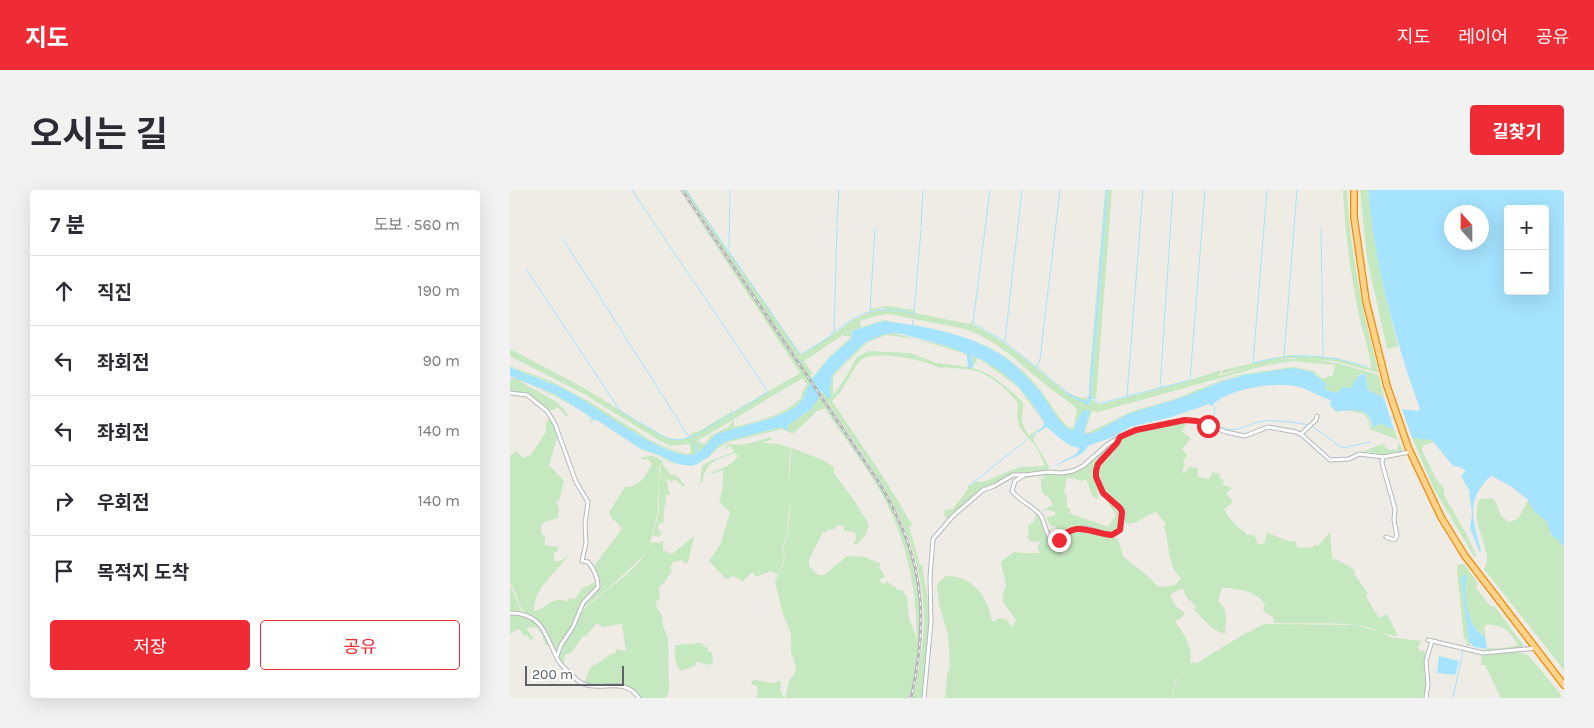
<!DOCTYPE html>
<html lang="ko">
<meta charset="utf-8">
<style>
:root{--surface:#fff;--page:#f2f2f3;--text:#2b2b33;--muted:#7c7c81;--line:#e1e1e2;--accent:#ef2c35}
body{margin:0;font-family:Karla,"Noto Sans KR",sans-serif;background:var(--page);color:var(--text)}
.controls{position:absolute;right:15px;top:15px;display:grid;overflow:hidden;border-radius:5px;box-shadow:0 5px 20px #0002}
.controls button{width:45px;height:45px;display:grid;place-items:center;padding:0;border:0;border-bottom:1px solid var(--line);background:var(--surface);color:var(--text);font:25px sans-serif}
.compass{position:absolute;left:934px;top:15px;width:45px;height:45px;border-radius:50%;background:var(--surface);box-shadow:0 5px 20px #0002;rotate:339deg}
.scale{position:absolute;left:15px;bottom:12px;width:99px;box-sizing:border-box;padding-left:5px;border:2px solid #5c6266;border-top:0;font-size:14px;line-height:18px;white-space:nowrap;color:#5c6266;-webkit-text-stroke:4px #fff;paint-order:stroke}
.stop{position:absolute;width:15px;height:15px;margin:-11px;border:4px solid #ef2c35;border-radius:50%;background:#fff}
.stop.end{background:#ef2c35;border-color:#fff;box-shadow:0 1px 5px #0008}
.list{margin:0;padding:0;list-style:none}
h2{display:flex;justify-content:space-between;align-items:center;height:65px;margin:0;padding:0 20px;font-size:21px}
h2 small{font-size:16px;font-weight:400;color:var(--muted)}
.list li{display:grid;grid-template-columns:32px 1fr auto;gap:15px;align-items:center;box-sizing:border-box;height:70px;padding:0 20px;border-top:1px solid var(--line)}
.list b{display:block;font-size:19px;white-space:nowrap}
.list em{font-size:16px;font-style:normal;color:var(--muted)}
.actions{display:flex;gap:10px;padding:15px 20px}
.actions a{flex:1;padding:11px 0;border:1px solid var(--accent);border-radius:5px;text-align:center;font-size:18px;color:var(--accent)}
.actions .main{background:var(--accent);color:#fff}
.icon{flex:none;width:28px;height:28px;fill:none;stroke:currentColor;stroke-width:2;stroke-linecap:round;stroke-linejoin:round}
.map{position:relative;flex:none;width:1054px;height:508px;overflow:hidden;border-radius:5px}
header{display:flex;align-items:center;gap:30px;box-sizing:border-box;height:70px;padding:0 25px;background:var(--accent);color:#fff}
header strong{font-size:24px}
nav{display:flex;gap:28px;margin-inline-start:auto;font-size:18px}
.intro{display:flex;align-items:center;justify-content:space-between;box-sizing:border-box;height:120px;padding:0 30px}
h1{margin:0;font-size:35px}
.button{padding:12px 22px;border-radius:5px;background:var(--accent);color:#fff;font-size:18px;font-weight:700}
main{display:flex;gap:30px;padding:0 30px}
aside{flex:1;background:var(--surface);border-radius:5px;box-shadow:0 5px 20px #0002}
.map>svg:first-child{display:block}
.green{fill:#c5e8c0;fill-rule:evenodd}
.water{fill:#a5e3ff;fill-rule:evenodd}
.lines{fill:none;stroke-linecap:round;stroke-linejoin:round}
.stream{stroke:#a5e3ff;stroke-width:1}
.street-casing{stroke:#b5b8bc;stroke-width:5}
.highway-casing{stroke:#f48900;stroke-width:8}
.street{stroke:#fff;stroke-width:3}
.highway{stroke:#ffd38c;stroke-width:5.5}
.rail-casing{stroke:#b4b5b6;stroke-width:3}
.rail{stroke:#fff;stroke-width:1;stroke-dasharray:4;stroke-linecap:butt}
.route{stroke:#ef2c35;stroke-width:6}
</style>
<header>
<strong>지도</strong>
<nav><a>지도</a><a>레이어</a><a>공유</a></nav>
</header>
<div class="intro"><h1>오시는 길</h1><a class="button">길찾기</a></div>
<main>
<aside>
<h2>7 분<small>도보 · 560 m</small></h2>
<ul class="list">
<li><svg class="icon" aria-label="ahead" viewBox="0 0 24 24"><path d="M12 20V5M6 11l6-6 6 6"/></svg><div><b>직진</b></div><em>190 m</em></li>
<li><svg class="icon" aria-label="left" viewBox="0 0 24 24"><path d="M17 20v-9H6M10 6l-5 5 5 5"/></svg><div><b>좌회전</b></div><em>90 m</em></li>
<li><svg class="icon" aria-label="left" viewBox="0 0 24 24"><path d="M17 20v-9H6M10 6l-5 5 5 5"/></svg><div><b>좌회전</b></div><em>140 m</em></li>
<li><svg class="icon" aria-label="right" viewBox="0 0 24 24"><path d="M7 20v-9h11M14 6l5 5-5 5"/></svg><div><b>우회전</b></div><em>140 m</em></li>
<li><svg class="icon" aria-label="arrive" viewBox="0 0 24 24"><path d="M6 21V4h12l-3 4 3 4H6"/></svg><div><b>목적지 도착</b></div></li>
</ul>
<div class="actions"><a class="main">저장</a><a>공유</a></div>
</aside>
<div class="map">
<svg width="1054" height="508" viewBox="0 0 1054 508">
<rect width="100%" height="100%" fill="#efece5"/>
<g class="green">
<path d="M169 0 301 192 295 202 294 207 286 217 263 228 206 244 190 261H188L182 252 187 263C165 276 81 214 59 202 40 192 20 185 0 177V176L41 191 80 212 142 251 162 260 178 264 181 262 180 254 161 256 150 251 74 204 0 166V159L74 198 152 246 166 250 182 247 179 245 191 240 221 222 219 218 223 222 290 183ZM293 188 297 195 292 202 291 208C273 226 248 231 224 237V231L223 230 219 237 200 246 195 254 187 251Z"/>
<path d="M174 0H176L291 165 322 145 323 143 327 142C342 130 358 119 378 120L373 118 360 121V119L377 116 404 120V122L379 120 405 123 459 134 463 131V135C499 152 525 178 555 202 562 208 572 210 579 216L581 209 588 214H592L681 190 711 180 709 186C731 180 754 171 777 169 807 166 839 176 868 185L869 186 874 208 858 200 856 185 852 183 847 187 841 198 829 201 828 203 815 200C811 172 777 180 758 182 744 183 730 185 717 189 703 194 689 202 675 207 656 213 635 218 617 225 604 230 590 244 576 244L574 241 580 221 573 220 567 230 564 240 558 239 549 231 527 198 506 177 487 163 462 150 403 135C456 146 491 154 528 197 539 210 546 226 559 238L564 237C564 232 568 222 566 219 562 213 548 204 541 199 512 177 488 148 451 138L378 124 366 126 350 131 351 137 375 130 401 136 374 131 349 139H344L341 142V149L319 168 303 188 302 191ZM334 144V146H340L339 149 319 167 302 188 301 186 302 183 294 171ZM783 171 825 175 823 185 813 189 804 181 783 177 733 184 714 189 665 209 623 221 577 243 575 241 582 221 588 222 757 175Z"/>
<path d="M595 0H596L580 191 577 209 574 211C556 205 541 190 528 177L529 174V178C541 189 559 209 576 208L578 204Z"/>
<polygon points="598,0 602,0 586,209 581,208"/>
<path d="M833 0H837C840 62 853 123 869 183L824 171 778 168 711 184 713 180 780 165 827 168 861 179C860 162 854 146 850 130 841 88 835 43 833 0Z"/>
<path d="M850 0H858C863 53 874 105 888 156L877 159 857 68Z"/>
<path d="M382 143 437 156 454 162 458 165 459 178 463 171 462 165C495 176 517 203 534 232L508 197 470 169H467L463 178C483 184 498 198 513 212 514 228 507 228 519 245L534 236 523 244 521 247 526 244 523 249 539 277 538 281 498 285 489 293 465 305 437 331 433 321 440 319 442 320 458 299V294L460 296 466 291 473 292 509 277 535 276 527 258 510 238 507 227 508 213C497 200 483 186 466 181 456 178 444 179 434 177L431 179C419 170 364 159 351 170 339 182 336 200 322 211 347 249 374 285 396 325 398 329 401 331 402 335L399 336 410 375H412L417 405 420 435 413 508H403C408 483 413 458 414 433 415 341 359 274 310 202L314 203C324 193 318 194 322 186 324 181 330 178 333 175 348 159 359 145 382 143ZM376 145 406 149 453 163 457 166 458 177 426 173 401 163 358 161 347 167 337 185 323 206V188L328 181 358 152Z"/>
<path d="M0 186C28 198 56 210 81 227L82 230 84 229 87 230 131 259 147 264 167 274 160 272 147 265 132 260 88 231 84 230 80 233 81 228C61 212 35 199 10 191 23 201 51 209 58 226H56L48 217 43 220 39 219 48 236 52 255 43 228 17 204 12 202H0V190L3 189Z"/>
<path d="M308 204 379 310C414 378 416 434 400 508H275L279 491 285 483 286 476 281 462V444L272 421 265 391C271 378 278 370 273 356 284 345 277 278 282 258L313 270 324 277V283L346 313 359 335 355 346 347 354H343L346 349 345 342 334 341V337L327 335 324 340 318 339 316 342H313L299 370V376L308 385H314L337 366 355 367 371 374 369 377 375 386 369 391 374 394 377 391 381 395 386 397 387 400H392L397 407 399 428 407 449C407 397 396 350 372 304 355 274 333 247 315 218L307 221 283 244 272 239 219 252 207 259 199 267 189 273 193 269 197 268 208 256 220 250 272 237 276 240 278 239 277 236 300 220 308 208Z"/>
<path d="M820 216H823L828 221C844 219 859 218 862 237H866L871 233 884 240 888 250 860 239 859 231 854 224 837 220 826 222 822 217Z"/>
<path d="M42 228 48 245 39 275 54 291 49 311 46 313 49 317 48 328 34 332 31 336 32 345H35V351L33 355 48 357V361L44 363V372L52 370 59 365C47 381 23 399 24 421 40 418 40 405 58 412L57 409 66 408C75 391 78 399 87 390L83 378C92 364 103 352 112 338L101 327 99 322 115 297C129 298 138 284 142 273L137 269 132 270V267L143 266 153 271 149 280 148 322 139 358 133 366 100 397 72 419 75 409 66 431 46 464 42 455H36L33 450V446L27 437 17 438V440L24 448 20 450 17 445 14 446 11 441 8 439 0 444V424L19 427 36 442C30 428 18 429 12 419 7 411 6 401 0 393V266L6 261 13 268 21 265 36 242V232Z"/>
<path d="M683 230 682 233H676L672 242 681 248 672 259 677 265 673 272 675 275 672 281 674 284 679 277 688 278V287L699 289 703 282 710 284 709 288 714 290 712 294 722 298 716 303 722 310V313L714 319C720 329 725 336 736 343V345H744L748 354H754L757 343C767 345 775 352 785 351L788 358 798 357 802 358 805 355 808 356 820 342 822 367 824 370 825 369C832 373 839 375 845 381L844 384 858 403 856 407 869 428 877 424 888 446C875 446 861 436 847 435 820 432 791 434 764 433L763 427 753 421 755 414C746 401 727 398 712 398L708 411C719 420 716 430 715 444 701 441 695 429 684 420L686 416 676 407 673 398 661 404C661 414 668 418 675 423L671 428 665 431C674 445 683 455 680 473H688L675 482 665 491 662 508H435L437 486 440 475 438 445 429 414 427 397 428 393 436 386C457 385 470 398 478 416 480 421 480 426 482 431H485L490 428 496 429 502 437 506 430 493 412V403L496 395 491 372 504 362 513 363H530L527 356 530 354 529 351 522 352 517 347 519 342 518 335 523 333 526 325 528 324C537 336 532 347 547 357L546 359 555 364 559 358 554 355 556 353 551 348C568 333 589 343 608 349L613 366 639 387 647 396C657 397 666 398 671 388 657 376 660 353 654 337L656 334 646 322C634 324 629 336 615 333L612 319 594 302 587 286V278L595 266 608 252 611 247C631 237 660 232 683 230Z"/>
<path d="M260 247 262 249 253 253 268 254 281 258 279 274 280 305 277 345 274 353 272 356C276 367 273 374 268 385L261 381 246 387 242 382 233 391 223 386 218 389 215 388 199 371 211 353 220 322 209 312C213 302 212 291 214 280L201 284 202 282C212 279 223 274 228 266L225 263C206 270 197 270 192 292H190L192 276 202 270 224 262 221 256 211 260 219 254 229 255 241 253Z"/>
<path d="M609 248 586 277 591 298 588 300V309L583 307 576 289 572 291 557 287 554 302 557 307V317L561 319 559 323 598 337 606 325 593 305C610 319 613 316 610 339L602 344C582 340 563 333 547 350L541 349 533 329 542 345 546 348 549 344 546 337 540 335 536 327 545 326V322L538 320 531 321 543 315 539 308 531 302 532 300 531 298V289L527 287 533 289 534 286H523L506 291 525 284 545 283 569 279 584 265Z"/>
<polygon points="902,248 919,249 924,252 913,255 912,260 925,287 934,299 934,305 957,345 966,365 965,368 924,299"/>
<polygon points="889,252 893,260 891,262 873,265 859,262 849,263 872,254 879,260 885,259 887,262"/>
<polygon points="152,274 161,285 166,285 175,295 174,297 164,289 162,292 149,285"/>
<path d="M149 286 156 289 160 305H156C156 315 152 323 154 332L148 335V339L152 344 147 347 143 345 149 322Z"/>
<path d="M980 308 985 310 991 326 999 332 1008 329 1018 310 1024 321 1037 332 1041 345 1049 348 1054 356V480L974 379C986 362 957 333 970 309Z"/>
<path d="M184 346 178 372 176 374 171 370 163 372 160 378 162 380 154 393 149 397 150 408 146 411 147 419 152 425 153 436 158 448 159 501 156 508H129C117 492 106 496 88 496 83 496 77 494 72 493 78 489 77 484 80 478 84 474 87 474 91 471 97 467 98 465 105 463L107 459 116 461 112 434 93 437 87 433 76 446H73L61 463 55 465 53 476 48 468C50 457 65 427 73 420 91 403 135 376 141 352L150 353 153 350V360L162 364Z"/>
<path d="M954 374 967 392 966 398 980 416 985 417 1013 455 1012 458 982 461 976 459 977 457 973 444C955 437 956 407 955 390L952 388 959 452 961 456H957L956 449H954L947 381V375ZM977 434C995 436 999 441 1008 455 998 457 988 461 977 457L974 437Z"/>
<polygon points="0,395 11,420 14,423 0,423"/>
<path d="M755 434 846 435 871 442 880 447 911 451 908 458 910 462 912 460 916 462C912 475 917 492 915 508H663C664 503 663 497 666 492 672 480 740 439 755 434Z"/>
<polygon points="193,453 193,456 198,458 198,462 202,462 203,473 197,475 186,471 185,476 170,481 165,470 165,455"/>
<polygon points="1007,462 1018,465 1050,503 1051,508 991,508 975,475 971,475 972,465"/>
<polygon points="245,490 262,493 270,491 271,493 270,500 274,508 246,508 248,501 247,496 241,494 242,491"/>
</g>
<g class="water">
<polygon points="596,0 598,0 581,207 586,209 581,209 579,216 560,206 555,201 574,211 577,210 579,204"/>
<path d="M858 0H1054V356L1049 352V348L1046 349C1040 344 1039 339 1037 332L1024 321 1018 310 1002 297 982 286C977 288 975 292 971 297 956 319 966 338 971 361L970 363 960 338 962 324 959 300 951 286 956 281 950 277 943 276 922 250 902 248 892 219 907 221 910 219C884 147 865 76 858 0ZM998 19H1035V101H998ZM942 22H972V52H942Z"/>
<path d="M374 131C421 137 474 146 509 179 515 186 522 192 528 199 537 209 550 240 564 240L567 230 573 220 580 221 574 241 576 244 585 242 618 224 677 206 713 191 734 185 783 178 802 182 816 194 815 200 828 203 832 197 841 198 847 187 855 183 858 200 874 208 884 240 871 233 863 238C862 235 862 230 859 227 852 216 835 222 825 221L823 217 820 216 821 210C809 207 801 200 789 197 767 191 715 199 702 216L699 214 661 227 620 237 603 247 578 256 574 262 567 266 540 278 566 264 570 258 561 256 552 250 537 237 520 247 533 237 534 232C517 202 495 179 463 166H461C463 171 464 173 461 178H458L457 164 437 156 392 144 382 143 371 145 354 153 325 182 321 187V195L319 197 321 207 318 209 312 201 308 204 309 208 300 220 277 236 279 242 272 237 217 251 208 256 197 268 193 269 189 273 182 276 167 274 147 264 131 259 87 230 84 229 82 231 81 227 44 204 0 186V177C22 187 44 193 65 205 86 217 167 277 187 263L182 252 184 253 187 260 190 261 206 244 263 228 286 217 294 207 295 202 303 188 319 168 341 149 342 141Z"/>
<path d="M956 384 957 386C953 398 957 428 965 438 967 442 971 443 974 446L977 457 976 459 964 457 959 452 951 388Z"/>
<polygon points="929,466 949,471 945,485 927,483"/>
</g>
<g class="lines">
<g class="stream">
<polyline points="176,0 290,164 292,164 322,145 322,142 323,142"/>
<polyline points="480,0 463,133 495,152 559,204"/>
<path d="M757 0 743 173C786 162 815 164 858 177"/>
<polyline points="0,1 1,0"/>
<polyline points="327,34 329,0"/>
<path d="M327 37 324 142C331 139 338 132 345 128 366 116 381 120 404 123L411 39"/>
<polyline points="411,37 413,0"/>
<polyline points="811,39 813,166"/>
<polyline points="53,49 179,247"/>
<polyline points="219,59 220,0"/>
<polyline points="17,80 110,221 156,248 170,250 186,245 258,202 122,0"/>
<polyline points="360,120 365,39"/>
<polyline points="402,136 403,130"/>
<polyline points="495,151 512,0"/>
<polyline points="774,166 787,0"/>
<polyline points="527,177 530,169 550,0"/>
<polyline points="650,198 663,0"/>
<polyline points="617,206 633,0"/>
<polyline points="584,209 588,213 592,213 680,190 695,0"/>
<path d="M704 215 705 223 700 231C725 248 729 236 753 231 762 230 788 232 797 235"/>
<polyline points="879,227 887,230"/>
<polyline points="802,236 832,258 861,252"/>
<polyline points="460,295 518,249"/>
<polyline points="943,508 953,461"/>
</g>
<g class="street-casing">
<g id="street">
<path d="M0 203 17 205 37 221 45 234 66 292 78 312 75 334 76 353 72 371 78 372C84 379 88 388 88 397L73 413 63 437 51 455 47 466"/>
<polyline points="791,244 806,230 807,226"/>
<polyline points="873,267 872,273 885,319 884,330 887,346 884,350 876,347"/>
<path d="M513 286 505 291 502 301C510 312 524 316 531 326 536 335 535 344 543 352 552 351 557 339 571 338 586 337 598 351 610 340 611 334 614 326 612 320 609 314 601 312 597 307 591 301 584 287 586 278 588 268 605 257 610 247"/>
<path d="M0 423C33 423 35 445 48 470 52 477 60 483 66 489 85 507 112 483 129 508"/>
<polyline points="918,450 973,463 1026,458"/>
<polyline points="414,508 421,432 420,387 423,349 443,326 473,300 484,296 503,285 515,285 538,282 552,283 563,281 573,276 598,254 619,242 675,230 687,231 716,242 735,246 758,237 786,242 792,245 820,270 839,269 849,264 873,267 900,262"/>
<polyline points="916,508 918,494 916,471 922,451"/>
</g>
</g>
<g class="highway-casing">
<polyline id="highway" points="844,0 844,27 856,111 877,196 898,257 931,327 955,366 1054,495"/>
</g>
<use href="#street" class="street"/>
<use href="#highway" class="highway"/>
<g class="rail-casing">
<path id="rail" d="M172 0 368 291C413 365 420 424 401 508"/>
</g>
<use href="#rail" class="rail"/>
</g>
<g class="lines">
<path class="route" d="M549 350C566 329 582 344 602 345L610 340 612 322 610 318 593 303 586 287V281L588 274 607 253 610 247 626 240 675 230 687 231 698 236"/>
</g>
</svg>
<div class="controls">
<button>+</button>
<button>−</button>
</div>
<svg class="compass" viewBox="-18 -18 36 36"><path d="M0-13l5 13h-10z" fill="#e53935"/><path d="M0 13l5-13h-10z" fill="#7c7c81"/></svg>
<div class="scale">200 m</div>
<div class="stop" style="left:698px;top:236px"></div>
<div class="stop end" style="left:549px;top:350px"></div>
</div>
</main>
